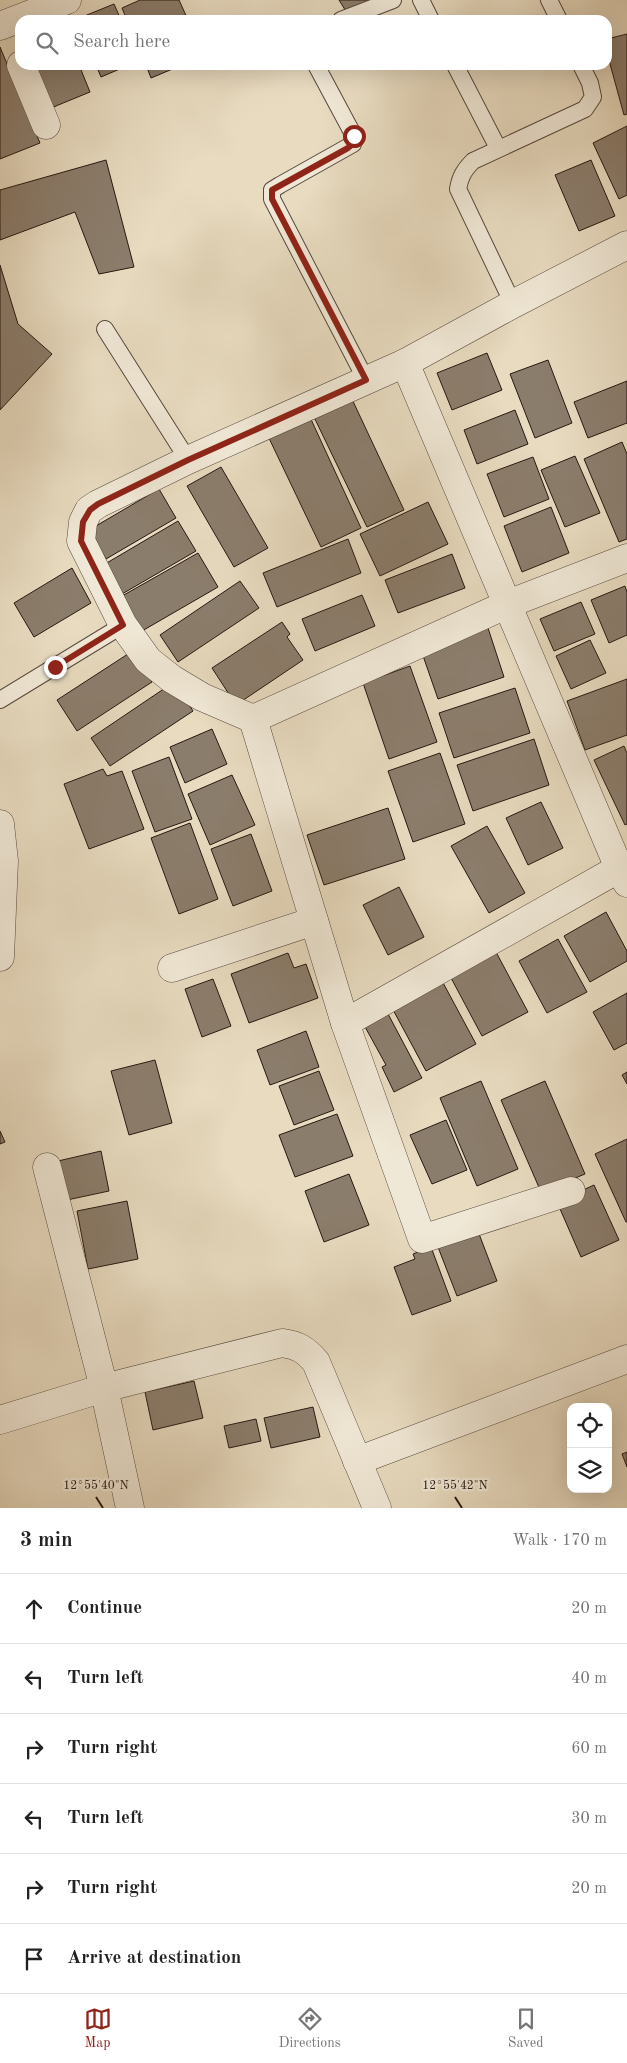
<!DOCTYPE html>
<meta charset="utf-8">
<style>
:root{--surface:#fff;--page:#f2f2f2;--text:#222;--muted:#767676;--line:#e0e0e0;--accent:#8f2418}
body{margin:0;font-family:"Old Standard TT",serif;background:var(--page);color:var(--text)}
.controls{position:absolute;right:15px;bottom:15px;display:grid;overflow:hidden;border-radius:10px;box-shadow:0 5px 20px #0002}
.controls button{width:45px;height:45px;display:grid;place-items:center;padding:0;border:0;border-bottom:1px solid var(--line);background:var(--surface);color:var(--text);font:25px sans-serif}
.stop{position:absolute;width:15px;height:15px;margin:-11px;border:4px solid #8f2418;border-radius:50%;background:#fff}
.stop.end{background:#8f2418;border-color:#fff;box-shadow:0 1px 5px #0008}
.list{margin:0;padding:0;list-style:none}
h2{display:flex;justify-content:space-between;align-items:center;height:65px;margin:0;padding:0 20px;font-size:21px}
h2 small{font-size:16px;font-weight:400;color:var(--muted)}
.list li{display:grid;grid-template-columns:32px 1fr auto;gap:15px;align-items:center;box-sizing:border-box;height:70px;padding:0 20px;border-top:1px solid var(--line)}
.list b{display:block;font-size:19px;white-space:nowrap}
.list em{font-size:16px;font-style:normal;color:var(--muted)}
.icon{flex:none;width:28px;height:28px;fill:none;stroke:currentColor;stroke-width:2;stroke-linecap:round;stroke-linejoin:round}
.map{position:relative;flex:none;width:627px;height:1508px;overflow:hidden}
.search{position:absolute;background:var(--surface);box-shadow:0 5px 20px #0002;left:15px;right:15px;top:15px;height:55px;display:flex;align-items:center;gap:12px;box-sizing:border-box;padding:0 18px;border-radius:15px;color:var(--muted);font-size:19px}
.sheet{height:485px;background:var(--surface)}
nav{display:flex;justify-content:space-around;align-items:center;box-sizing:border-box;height:70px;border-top:1px solid var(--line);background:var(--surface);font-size:14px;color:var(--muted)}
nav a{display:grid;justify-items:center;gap:2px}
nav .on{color:var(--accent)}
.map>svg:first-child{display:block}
.building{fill:#8b7d6c;stroke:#261811}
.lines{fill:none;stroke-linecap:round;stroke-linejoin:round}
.lane-casing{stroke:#56493d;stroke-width:18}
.street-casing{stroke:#56493d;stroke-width:29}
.lane{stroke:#f0e8d6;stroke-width:16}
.street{stroke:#f0e8d6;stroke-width:28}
.route{stroke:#8f2418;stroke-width:6}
.ticks{fill:none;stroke:#261811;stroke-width:2}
.ticks-label{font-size:12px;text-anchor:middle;fill:#261811;stroke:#f0e8d6;stroke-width:4.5;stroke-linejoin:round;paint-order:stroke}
</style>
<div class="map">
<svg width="627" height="1508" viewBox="0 0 627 1508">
<rect width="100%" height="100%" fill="#e8dbc0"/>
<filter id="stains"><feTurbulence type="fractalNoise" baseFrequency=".004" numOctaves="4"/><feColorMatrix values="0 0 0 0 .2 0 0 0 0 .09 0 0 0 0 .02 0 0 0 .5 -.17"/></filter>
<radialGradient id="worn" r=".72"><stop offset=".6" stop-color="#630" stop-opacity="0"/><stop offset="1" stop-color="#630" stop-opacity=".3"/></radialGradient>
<g class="building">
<polygon points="140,0 179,0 188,20 127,20 122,8"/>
<polygon points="339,0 379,0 347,13"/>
<polygon points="114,4 121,20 77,20 77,19"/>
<polygon points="627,34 627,114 624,115 607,53 607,39"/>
<polygon points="0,47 40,143 0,159"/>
<polygon points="33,65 79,65 90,92 51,108"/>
<polygon points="96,65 129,65 101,77"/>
<polygon points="146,65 182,65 151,78"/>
<polygon points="627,126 627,195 619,199 593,143"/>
<polygon points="106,160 134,267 99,274 75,212 0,240 0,190"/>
<polygon points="591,160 615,216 579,231 555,175"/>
<polygon points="0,265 18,324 52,354 0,410"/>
<polygon points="487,353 502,390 452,410 437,373"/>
<polygon points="548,360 572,423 535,438 510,374"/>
<polygon points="627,381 627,423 588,438 574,402"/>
<polygon points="351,397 404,510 367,527 313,415"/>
<polygon points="515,410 528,444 477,464 464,430"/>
<polygon points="309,415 361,528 321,547 267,434"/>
<polygon points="622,442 627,454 627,539 619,542 584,459"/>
<polygon points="575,456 600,513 565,527 541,470"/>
<polygon points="533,457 549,499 504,517 487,474"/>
<polygon points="221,467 268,548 234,567 187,486"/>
<polygon points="159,489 176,518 106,559 89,530"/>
<polygon points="428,502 448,544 380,576 360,534"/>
<polygon points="551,507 569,553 522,572 504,526"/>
<polygon points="178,521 196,551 122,594 105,564"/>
<polygon points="348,539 361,573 277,607 263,573"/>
<polygon points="198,553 218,587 142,631 122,596"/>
<polygon points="452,554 465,588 398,613 385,580"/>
<polygon points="72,568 91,603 34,637 14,603"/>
<polygon points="240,581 259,608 178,662 160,635"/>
<polygon points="625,586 627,592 627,635 609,643 591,600"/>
<polygon points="362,595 375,626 315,651 302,619"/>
<polygon points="581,602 595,634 554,651 540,619"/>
<polygon points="282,622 290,634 287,637 303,660 236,705 212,668"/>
<polygon points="488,628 504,677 438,699 421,650"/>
<polygon points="590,640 606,673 571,689 556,656"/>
<polygon points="131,652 152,682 77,731 57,700"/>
<polygon points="410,666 437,742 389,759 363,683"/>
<polygon points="627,679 627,735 585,750 567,701"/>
<polygon points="174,682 193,711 110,766 91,738"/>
<polygon points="515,688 530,733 454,758 439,713"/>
<polygon points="212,729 227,764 185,783 170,747"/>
<polygon points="534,739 549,785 473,811 457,765"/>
<polygon points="624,746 627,753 627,824 625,825 594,760"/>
<polygon points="440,753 465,824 413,842 388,771"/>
<polygon points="169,757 192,819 155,832 132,771"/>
<polygon points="103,769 107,776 122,771 144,829 89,849 64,784"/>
<polygon points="232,775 255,825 210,845 188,794"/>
<polygon points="541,802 563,848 528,865 506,818"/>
<polygon points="388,808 405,859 324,885 307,835"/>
<polygon points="190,823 218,899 179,914 151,838"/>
<polygon points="487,826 525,893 489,913 451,846"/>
<polygon points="251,834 272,891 233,906 211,849"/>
<polygon points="399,887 424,937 388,955 363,905"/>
<polygon points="606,912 627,951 627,961 590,982 564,936"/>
<polygon points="558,939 587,992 547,1013 519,961"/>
<polygon points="496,952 528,1012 482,1036 450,976"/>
<polygon points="288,953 294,968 306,964 318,998 249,1023 231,974"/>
<polygon points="213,979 231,1026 202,1037 185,989"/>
<polygon points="441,979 476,1044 426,1071 391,1006"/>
<polygon points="627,993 627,1043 614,1050 593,1012"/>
<polygon points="387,1012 422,1078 394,1092 382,1067 386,1065 364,1025"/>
<polygon points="306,1031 319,1067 270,1085 257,1050"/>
<polygon points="155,1060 172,1123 129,1135 111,1071"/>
<polygon points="319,1071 334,1110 294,1125 279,1086"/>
<polygon points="627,1072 627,1084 622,1075"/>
<polygon points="481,1081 518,1169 477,1186 440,1098"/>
<polygon points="545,1081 585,1174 541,1192 501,1100"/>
<polygon points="337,1114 353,1156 295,1177 279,1135"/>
<polygon points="446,1120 467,1170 432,1184 410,1135"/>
<polygon points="0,1131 5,1142 0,1144"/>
<polygon points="627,1139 627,1222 626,1222 595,1154"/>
<polygon points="101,1151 109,1191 67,1200 58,1161"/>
<polygon points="349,1174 369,1225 324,1242 305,1191"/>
<polygon points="594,1185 619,1240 581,1257 557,1202"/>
<polygon points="127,1201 138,1259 88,1269 77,1211"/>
<polygon points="476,1226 497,1281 457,1296 436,1242"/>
<polygon points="431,1247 451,1301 412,1315 394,1267 415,1259 413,1254"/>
<polygon points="194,1381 203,1418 153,1430 145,1392"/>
<polygon points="313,1407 320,1437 271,1448 264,1418"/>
<polygon points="256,1419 261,1441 229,1448 224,1426"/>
<polygon points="627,1452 627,1467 622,1454"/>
</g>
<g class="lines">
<g class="lane-casing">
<g id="lane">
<polyline points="421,0 431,20"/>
<polyline points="549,0 559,20"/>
<polyline points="341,20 393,0"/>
<polyline points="316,65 354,136 353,144 280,185 272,190 272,199 366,380"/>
<polyline points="455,65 498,148"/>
<path d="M513 304 458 189C460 177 464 170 473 161L585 109 593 97 590 83 581 65"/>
<polyline points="105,329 188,460"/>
<polyline points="0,700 123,625"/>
</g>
</g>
<g class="street-casing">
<g id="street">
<polyline points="0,26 67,0"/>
<polyline points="21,65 46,125"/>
<polyline points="405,363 619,868 627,883"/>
<polyline points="253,719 202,697 172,679 148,660 123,625 81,541 83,522 89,510 98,504 188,460 405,363 513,304 627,245"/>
<polyline points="0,824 4,861 0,957"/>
<polyline points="172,968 314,921"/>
<polyline points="345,1023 627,864"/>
<polyline points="47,1167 104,1388 130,1508"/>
<polyline points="571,1191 422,1239 345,1023 253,719 508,604 627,558"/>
<path d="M0 1420 104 1388 282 1343C298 1345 306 1350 316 1362L377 1508"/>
<polyline points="357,1461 627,1359"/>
</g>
</g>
<use href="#lane" class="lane"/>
<use href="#street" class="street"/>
</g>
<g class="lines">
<polyline class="route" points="55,667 123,625 81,541 83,522 90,510 98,504 188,460 366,380 272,199 272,190 348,148 353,144 354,136"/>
</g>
<path class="ticks" d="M96 1497 103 1508M455 1497 462 1508"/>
<g class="ticks-label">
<text x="96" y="1489">12°55'40"N</text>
<text x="455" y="1489">12°55'42"N</text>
</g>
<rect width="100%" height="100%" filter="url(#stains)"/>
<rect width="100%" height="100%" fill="url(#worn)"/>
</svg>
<div class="controls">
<button><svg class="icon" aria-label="locate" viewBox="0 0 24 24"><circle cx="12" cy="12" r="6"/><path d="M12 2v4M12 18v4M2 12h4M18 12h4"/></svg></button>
<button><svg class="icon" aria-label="layers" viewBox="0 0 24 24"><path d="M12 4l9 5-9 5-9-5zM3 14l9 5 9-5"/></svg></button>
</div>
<div class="stop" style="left:354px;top:136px"></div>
<div class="stop end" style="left:55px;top:667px"></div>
<div class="search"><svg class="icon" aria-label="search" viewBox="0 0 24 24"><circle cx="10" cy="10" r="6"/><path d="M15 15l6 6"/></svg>Search here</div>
</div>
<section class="sheet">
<h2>3 min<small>Walk · 170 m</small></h2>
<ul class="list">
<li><svg class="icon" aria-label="ahead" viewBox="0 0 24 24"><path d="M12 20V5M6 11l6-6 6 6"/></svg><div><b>Continue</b></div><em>20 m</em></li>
<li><svg class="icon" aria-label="left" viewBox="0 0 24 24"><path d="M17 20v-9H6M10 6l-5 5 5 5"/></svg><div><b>Turn left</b></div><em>40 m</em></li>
<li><svg class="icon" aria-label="right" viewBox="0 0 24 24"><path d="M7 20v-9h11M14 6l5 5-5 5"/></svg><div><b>Turn right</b></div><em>60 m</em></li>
<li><svg class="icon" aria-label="left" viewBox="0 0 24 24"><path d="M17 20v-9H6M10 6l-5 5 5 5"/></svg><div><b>Turn left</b></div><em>30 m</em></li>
<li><svg class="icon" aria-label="right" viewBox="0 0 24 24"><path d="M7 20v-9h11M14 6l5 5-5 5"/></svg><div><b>Turn right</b></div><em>20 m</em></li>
<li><svg class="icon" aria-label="arrive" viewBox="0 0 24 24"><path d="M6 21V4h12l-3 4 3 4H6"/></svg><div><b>Arrive at destination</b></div></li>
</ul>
</section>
<nav>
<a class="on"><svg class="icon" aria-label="map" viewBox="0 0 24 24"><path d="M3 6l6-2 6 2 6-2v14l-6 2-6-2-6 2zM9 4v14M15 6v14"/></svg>Map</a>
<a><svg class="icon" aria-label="directions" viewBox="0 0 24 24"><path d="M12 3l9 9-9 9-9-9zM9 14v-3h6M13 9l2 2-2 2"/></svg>Directions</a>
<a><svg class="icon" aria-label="saved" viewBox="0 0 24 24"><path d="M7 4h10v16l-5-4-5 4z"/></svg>Saved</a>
</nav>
